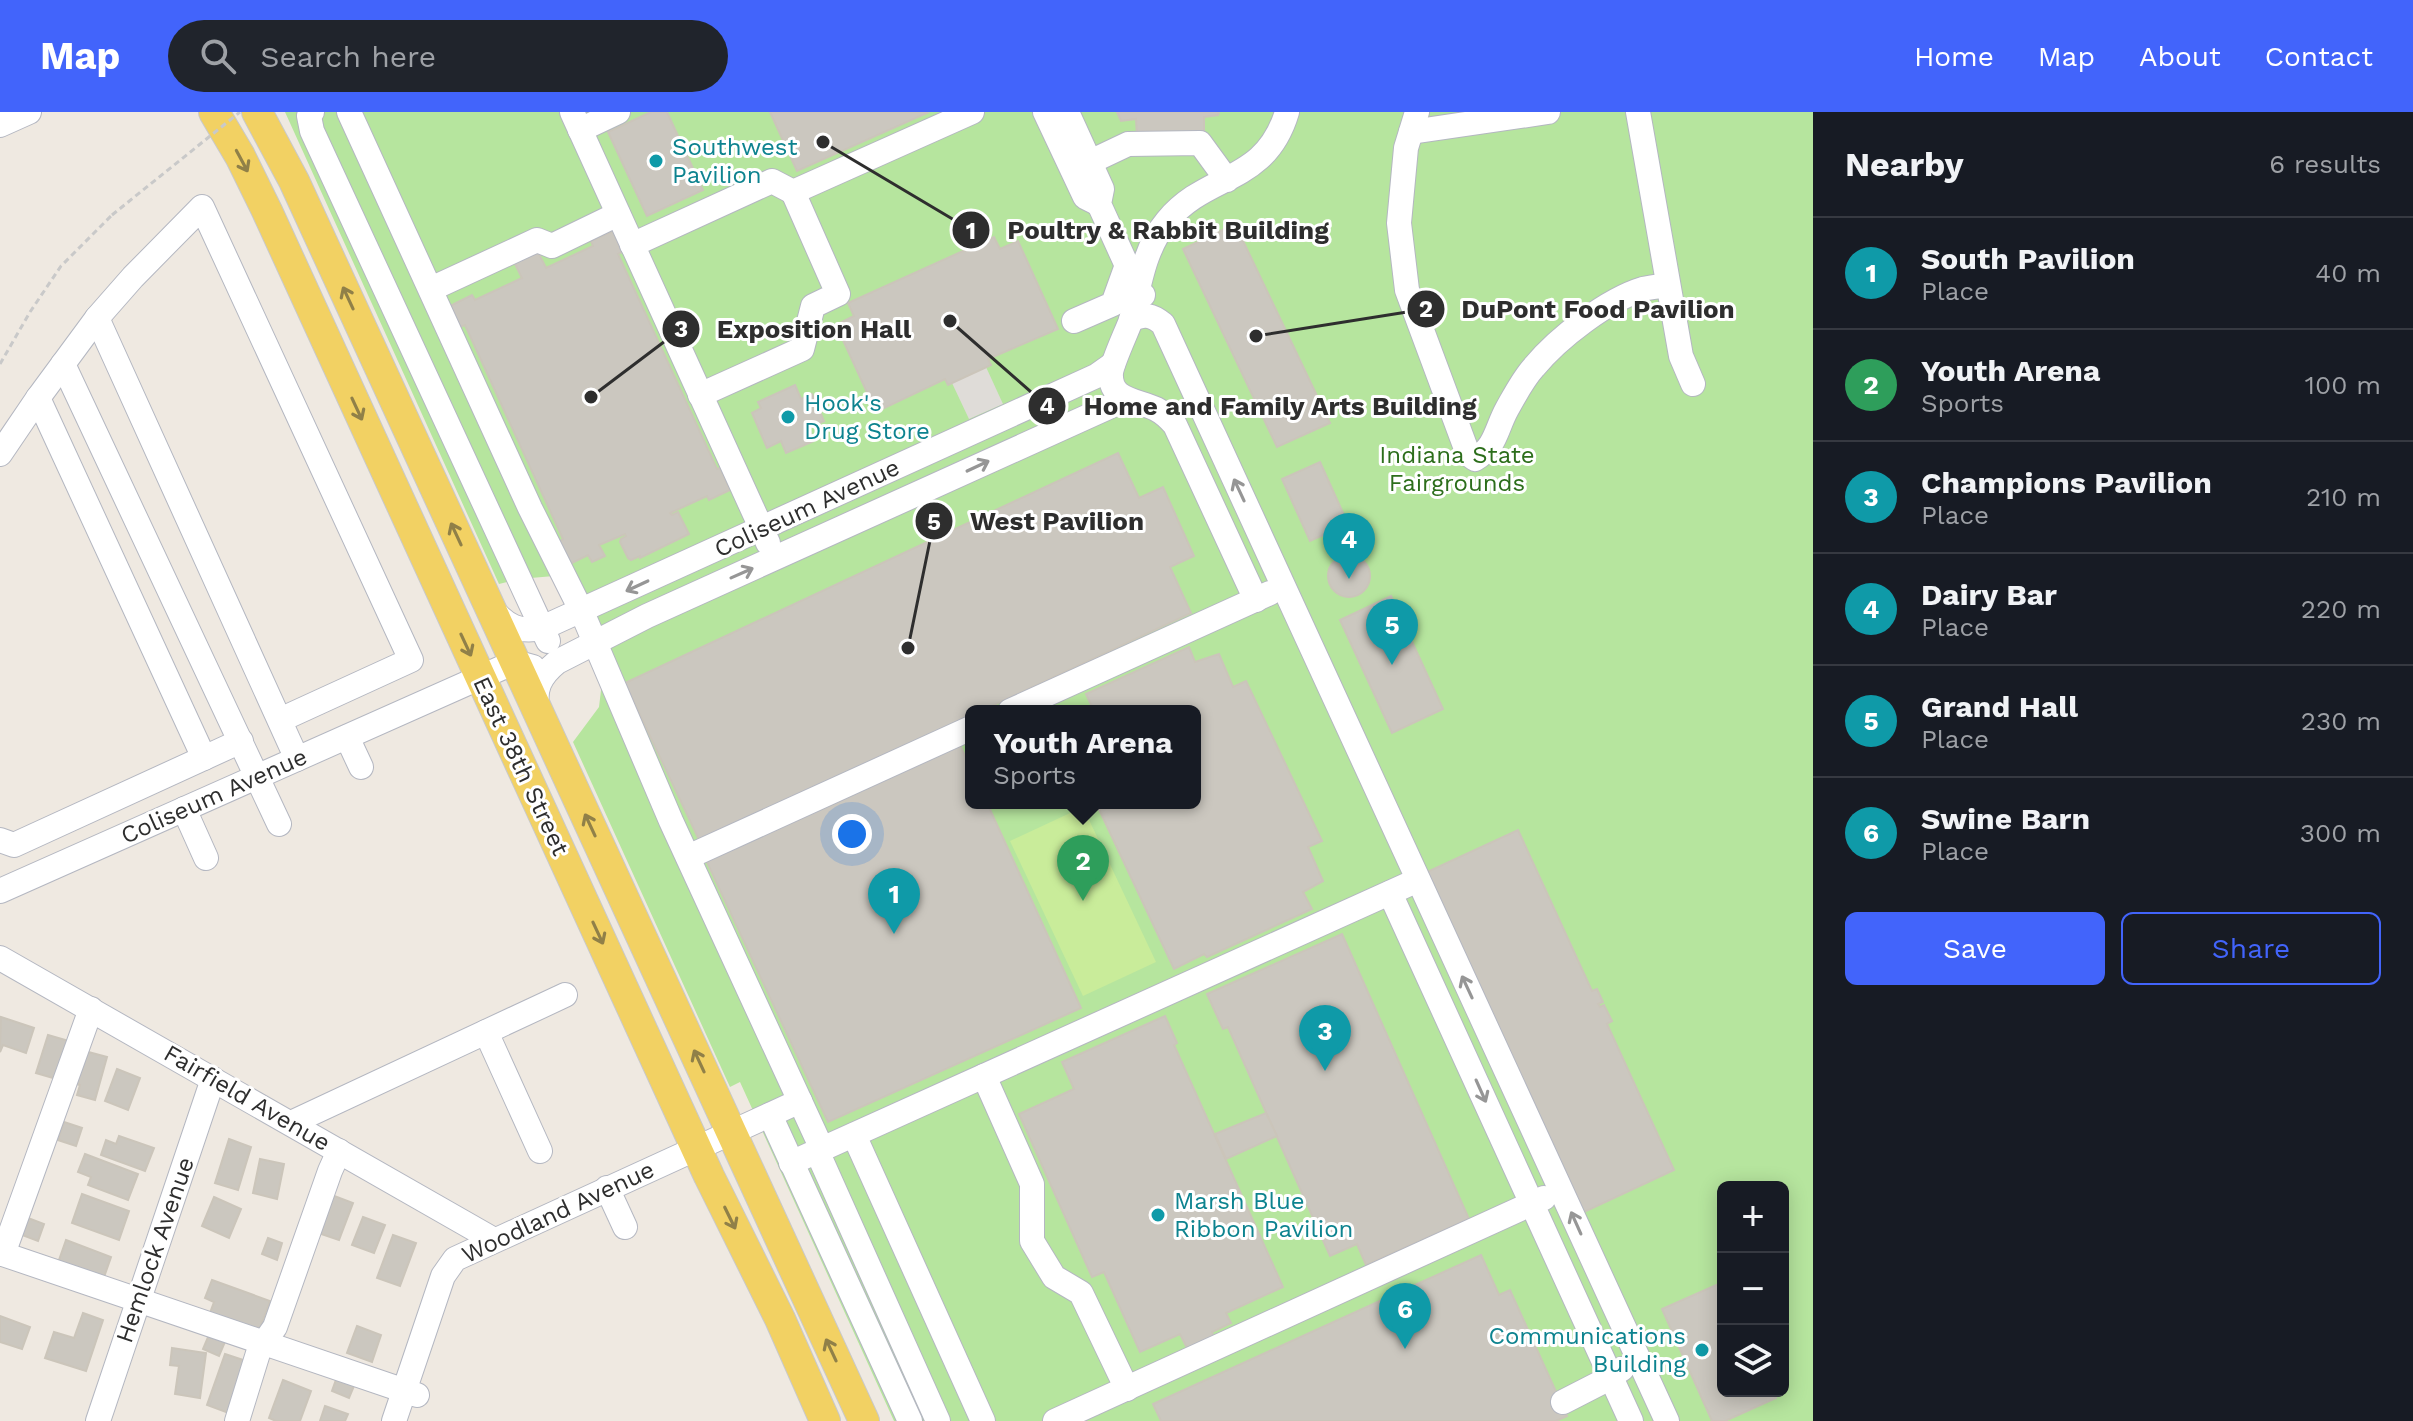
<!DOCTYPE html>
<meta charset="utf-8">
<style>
:root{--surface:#171b24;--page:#20242c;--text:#f1f3f6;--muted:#9ea1a6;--line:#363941;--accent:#4264fb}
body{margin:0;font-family:"Work Sans",sans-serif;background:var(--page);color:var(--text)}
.controls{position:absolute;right:24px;bottom:24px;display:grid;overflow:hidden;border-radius:12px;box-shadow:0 4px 20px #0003}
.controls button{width:72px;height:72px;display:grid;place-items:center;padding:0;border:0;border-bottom:2px solid var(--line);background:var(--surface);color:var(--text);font:40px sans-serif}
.you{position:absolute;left:852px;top:722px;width:28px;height:28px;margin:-20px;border:6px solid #fff;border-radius:50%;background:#1a73e8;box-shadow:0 0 0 12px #1a73e833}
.badge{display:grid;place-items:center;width:52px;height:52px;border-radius:50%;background:var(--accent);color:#fff;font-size:26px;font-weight:700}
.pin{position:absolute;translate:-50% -66px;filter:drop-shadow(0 2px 4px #0008)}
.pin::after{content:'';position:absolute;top:42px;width:28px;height:24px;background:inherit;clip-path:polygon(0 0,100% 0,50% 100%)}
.popup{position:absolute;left:965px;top:593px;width:236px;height:104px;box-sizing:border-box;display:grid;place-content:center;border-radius:12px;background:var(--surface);filter:drop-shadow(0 2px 6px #0005);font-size:26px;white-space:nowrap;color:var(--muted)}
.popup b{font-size:30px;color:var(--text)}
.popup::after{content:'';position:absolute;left:50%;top:100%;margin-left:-16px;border:16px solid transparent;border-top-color:var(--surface)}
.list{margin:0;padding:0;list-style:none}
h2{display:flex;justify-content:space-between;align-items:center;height:104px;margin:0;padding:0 32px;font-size:34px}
h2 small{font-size:26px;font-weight:400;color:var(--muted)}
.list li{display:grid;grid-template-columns:52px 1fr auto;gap:24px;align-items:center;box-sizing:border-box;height:112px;padding:0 32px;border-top:2px solid var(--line)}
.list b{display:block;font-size:30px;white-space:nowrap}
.list p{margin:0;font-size:26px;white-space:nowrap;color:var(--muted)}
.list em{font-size:26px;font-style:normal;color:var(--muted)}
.actions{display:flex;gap:16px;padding:24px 32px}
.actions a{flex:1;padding:18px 0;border:2px solid var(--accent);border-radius:12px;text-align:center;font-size:28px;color:var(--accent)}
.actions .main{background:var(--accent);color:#fff}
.icon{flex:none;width:44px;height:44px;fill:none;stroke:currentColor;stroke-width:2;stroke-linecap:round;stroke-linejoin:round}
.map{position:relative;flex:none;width:1813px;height:1309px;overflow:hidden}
header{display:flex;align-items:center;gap:48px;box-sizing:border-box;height:112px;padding:0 40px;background:var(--accent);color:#fff}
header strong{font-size:38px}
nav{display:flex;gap:44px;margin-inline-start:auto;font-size:28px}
.search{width:560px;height:72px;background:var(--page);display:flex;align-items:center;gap:20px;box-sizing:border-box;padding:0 28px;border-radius:44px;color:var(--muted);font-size:30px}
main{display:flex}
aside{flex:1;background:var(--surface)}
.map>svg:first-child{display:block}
.green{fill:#b6e59e;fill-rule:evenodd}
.pitch{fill:#c9ec9a}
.plaza{fill:#dfdcd8}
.building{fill:#cbc7bf;stroke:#cbc5ba;stroke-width:2}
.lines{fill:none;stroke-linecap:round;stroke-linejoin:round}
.minor-casing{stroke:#b4b7c1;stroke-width:26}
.major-casing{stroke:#c9c9c9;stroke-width:32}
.path{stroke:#c9c9c9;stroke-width:3;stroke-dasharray:6 4;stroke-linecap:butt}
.minor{stroke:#fff;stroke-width:24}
.major{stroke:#f2d163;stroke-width:30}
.path-bridge{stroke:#c9c9c9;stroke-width:3;stroke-dasharray:6 4;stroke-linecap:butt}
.oneway{stroke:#908048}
.oneway2{stroke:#969696}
.culture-dot{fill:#0f9aa8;stroke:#fff;stroke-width:3}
.labels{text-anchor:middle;stroke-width:6;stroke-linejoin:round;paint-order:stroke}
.culture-label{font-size:24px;fill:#0d838f;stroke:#fff;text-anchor:start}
.park-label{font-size:24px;fill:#2c6e1b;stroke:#fff}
.street-label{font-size:24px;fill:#2e2e2e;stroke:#fff}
.leader{fill:none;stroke:#2e2e2e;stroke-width:3}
.callout-dot{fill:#2e2e2e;stroke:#fff;stroke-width:3}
.mark-label{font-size:24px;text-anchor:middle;font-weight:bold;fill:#fff}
.callout-label{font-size:26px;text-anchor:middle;font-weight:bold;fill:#2e2e2e;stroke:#fff;stroke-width:6;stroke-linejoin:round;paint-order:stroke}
</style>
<header>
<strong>Map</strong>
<div class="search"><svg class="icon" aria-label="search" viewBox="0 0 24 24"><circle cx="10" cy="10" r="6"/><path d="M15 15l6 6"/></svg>Search here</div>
<nav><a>Home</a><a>Map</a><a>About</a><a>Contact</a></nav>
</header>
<main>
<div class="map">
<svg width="1813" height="1309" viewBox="0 0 1813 1309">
<rect width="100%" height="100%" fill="#efe9e1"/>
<path class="green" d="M285 0H1813V1309H894L740 970 730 975 573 630 599 595 602 570 554 464 519 467 499 472ZM971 599H1195V691H971ZM1723 1075H1783V1279H1723Z"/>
<polygon class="pitch" points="1083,695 1156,850 1083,884 1010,729"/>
<polygon class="plaza" points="986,255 1003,292 969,307 952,271"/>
<g class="building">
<polygon points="651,0 667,0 703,78 647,104 608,20"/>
<polygon points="770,0 929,0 797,59"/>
<polygon points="1117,0 1219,0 1218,3 1204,5 1204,20 1137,25 1136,7 1121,9"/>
<polygon points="1235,112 1330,311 1277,335 1183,137"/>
<polygon points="613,119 622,140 618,142 717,357 720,356 730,378 709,388 707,384 670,401 672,403 678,400 689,422 640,446 640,444 631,448 628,446 620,430 621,427 626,424 625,422 599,433 605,444 592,450 588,443 570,452 559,430 563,427 465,213 460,215 450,194 472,183 475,188 522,166 514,150 537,138 546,156 593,134 591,129"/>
<polygon points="994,125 1000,137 1018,129 1058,217 988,247 991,253 948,273 945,267 876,300 836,213 854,204 848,191"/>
<polygon points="795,273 801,287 812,282 824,309 809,316 814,329 786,341 781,329 767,336 752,301 761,296 758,290"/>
<polygon points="1118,341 1139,386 1163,375 1194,444 1170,455 1191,501 981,599 971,599 971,603 700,730 625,571"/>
<polygon points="1320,350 1348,412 1310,429 1282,367"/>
<circle cx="1349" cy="464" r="21"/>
<polygon points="1391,484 1443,597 1392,621 1340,508"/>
<polygon points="1189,535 1195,550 1219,542 1233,575 1246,569 1322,729 1308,735 1323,769 1303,780 1312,797 1207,845 1204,842 1174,857 1096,691 1195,691 1195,599 1094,599 1086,582"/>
<polygon points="959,631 971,657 971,691 987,691 1081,896 828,1010 706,748"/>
<polygon points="1518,718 1592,879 1597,877 1603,890 1598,892 1600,895 1604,893 1612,909 1607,912 1674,1058 1582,1101 1425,761"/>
<polygon points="1342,822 1469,1107 1366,1153 1357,1132 1330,1144 1228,915 1223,917 1207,882"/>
<polygon points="1165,904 1177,931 1174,933 1283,1175 1226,1201 1231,1211 1212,1220 1214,1226 1188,1238 1180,1222 1140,1240 1104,1160 1092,1165 1019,1002 1074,977 1062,950"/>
<polygon points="1,905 34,916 26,941 3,933 0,940"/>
<polygon points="48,923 72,930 60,968 36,961"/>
<polygon points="81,938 107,945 95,988 77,983 80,973 72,971"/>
<polygon points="117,957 140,966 128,998 105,989"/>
<polygon points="1266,1001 1277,1024 1226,1047 1215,1022"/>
<polygon points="64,1010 82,1016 76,1034 58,1028"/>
<polygon points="119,1024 154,1036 145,1059 101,1043 106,1028 116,1032"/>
<polygon points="229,1027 251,1035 238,1078 215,1071"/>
<polygon points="85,1042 138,1062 128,1088 88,1073 91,1065 78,1060"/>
<polygon points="260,1047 284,1052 277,1087 253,1081"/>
<polygon points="82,1082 129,1099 119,1128 72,1111"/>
<polygon points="329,1082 353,1091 339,1128 315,1120"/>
<polygon points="214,1085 241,1097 229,1126 202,1114"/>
<polygon points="363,1105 385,1113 374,1141 352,1133"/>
<polygon points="28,1106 44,1112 38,1129 22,1123"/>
<polygon points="393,1123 416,1131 400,1174 377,1166"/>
<polygon points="268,1126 282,1131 277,1148 262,1142"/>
<polygon points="66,1128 111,1145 103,1168 58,1151"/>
<polygon points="1481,1143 1499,1183 1510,1178 1567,1304 1556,1309 1161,1309 1153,1292"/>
<polygon points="212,1168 270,1189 259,1219 210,1201 214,1190 205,1186"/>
<polygon points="1723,1170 1723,1279 1773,1279 1776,1286 1725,1309 1712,1309 1662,1197"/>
<polygon points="83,1201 103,1208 86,1259 45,1246 54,1220 74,1226"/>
<polygon points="0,1204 30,1215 22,1237 0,1230"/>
<polygon points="357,1214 381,1223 372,1250 347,1241"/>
<polygon points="211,1218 227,1225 219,1244 203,1237"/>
<polygon points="172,1236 206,1241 200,1286 175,1282 179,1254 170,1253"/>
<polygon points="225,1242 252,1251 234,1303 207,1293"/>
<polygon points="338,1262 356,1269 349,1286 332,1279"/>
<polygon points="283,1268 311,1279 300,1309 276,1309 269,1306"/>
<polygon points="325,1294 348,1302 345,1309 320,1309"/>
</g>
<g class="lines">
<g class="minor-casing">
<g id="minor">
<polyline points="312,0 309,4 312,19 548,529"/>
<polyline points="349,0 530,396 582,500 671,709 822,1037"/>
<polyline points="572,0 768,431"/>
<polyline points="1045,0 1085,85 1099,92"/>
<polyline points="1067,0 1102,77 1099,92 1138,178 1143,183"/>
<path d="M1417 0 1406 36 1399 111 1407 178 1468 342 1475 347C1496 335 1496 317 1507 297 1515 283 1523 267 1534 255 1558 226 1607 188 1643 177 1651 175 1660 174 1668 173"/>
<polyline points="1638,0 1681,244 1693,272"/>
<polyline points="0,13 29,0"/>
<polyline points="580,18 618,0"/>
<polyline points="1411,20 1548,0"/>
<polyline points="1090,50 1128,32 1200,31 1227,68"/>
<polyline points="632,133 772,69 793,80 972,0"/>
<polyline points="431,177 537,128 552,134 618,102"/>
<polyline points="97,206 297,647"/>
<path d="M1131 208C1139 175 1144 136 1167 109 1207 60 1265 73 1287 0"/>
<polyline points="1074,209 1113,192 1127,153"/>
<polyline points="63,252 279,712"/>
<polyline points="700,283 802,237 813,194 838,182 793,80"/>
<polyline points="38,286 204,646"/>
<polyline points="0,342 38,286 97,206 133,165 202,95 411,548 280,608"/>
<path d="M1256 488 1175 313C1169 306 1164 301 1156 297 1138 288 1109 289 1111 261 1112 251 1127 219 1131 208 1144 201 1152 203 1163 212L1667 1309"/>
<path d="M491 496C506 514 519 521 542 516L1096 264 1113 252"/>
<polyline points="1010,599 1270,481"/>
<path d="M538 600C533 577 540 564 557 550L647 504 1122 289H1131"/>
<polyline points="347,625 361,655"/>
<polyline points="184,697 206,746"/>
<polyline points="0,728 14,733 241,629"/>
<polyline points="688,745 971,616"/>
<polyline points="0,779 515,550 533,555"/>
<polyline points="1390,781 1631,1309"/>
<polyline points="0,846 494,1128"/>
<polyline points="486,920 540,1039"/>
<polyline points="984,964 1032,1072 1032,1129 1054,1165 1081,1181 1127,1277"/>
<polyline points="770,1003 910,1309"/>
<polyline points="291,1011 565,883"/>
<polyline points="854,1023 983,1309"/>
<polyline points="817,1039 938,1309"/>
<polyline points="791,1051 1418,768"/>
<polyline points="607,1076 625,1115"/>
<polyline points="0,1141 417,1283"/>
<polyline points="3,1142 91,897"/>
<polyline points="1563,1290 1602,1270 1622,1257"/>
<polyline points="98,1309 213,967"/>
<polyline points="237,1309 259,1238 275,1215 330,1059 339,1039"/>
<polyline points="394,1309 443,1164 455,1147 800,989"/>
<polyline points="1055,1309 1544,1086"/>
</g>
</g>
<g class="major-casing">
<g id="major">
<polyline points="214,0 240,44 267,99 709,1064 780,1207 825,1309"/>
<polyline points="257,0 294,69 864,1309"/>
</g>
</g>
<polyline class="path" points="0,252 30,200 61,154 112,103"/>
<use href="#minor" class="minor"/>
<use href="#major" class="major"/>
<polyline class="path-bridge" points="112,103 240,0"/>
</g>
<defs><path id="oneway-shaft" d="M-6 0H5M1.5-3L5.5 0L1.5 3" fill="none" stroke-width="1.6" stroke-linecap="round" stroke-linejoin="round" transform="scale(2)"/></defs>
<g class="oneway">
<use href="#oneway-shaft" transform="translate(242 49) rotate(62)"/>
<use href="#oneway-shaft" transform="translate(348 186) rotate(-115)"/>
<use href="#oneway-shaft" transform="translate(357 297) rotate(65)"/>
<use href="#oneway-shaft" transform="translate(456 422) rotate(-115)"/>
<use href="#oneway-shaft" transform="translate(466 533) rotate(65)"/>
<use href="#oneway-shaft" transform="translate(590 713) rotate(-115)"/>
<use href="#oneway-shaft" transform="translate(598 821) rotate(65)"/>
<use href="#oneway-shaft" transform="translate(699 949) rotate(-115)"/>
<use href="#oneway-shaft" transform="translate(730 1106) rotate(64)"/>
<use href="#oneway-shaft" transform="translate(831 1238) rotate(-115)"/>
</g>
<g class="oneway2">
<use href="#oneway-shaft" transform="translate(978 354) rotate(-25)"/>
<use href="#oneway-shaft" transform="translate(1239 378) rotate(-115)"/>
<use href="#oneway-shaft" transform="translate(742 461) rotate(-24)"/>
<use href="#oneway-shaft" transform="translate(637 474) rotate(155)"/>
<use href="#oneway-shaft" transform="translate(1467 875) rotate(-115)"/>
<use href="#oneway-shaft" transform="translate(1481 979) rotate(66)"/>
<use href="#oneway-shaft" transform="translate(1576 1111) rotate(-114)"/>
</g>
<g class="culture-dot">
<circle cx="656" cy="49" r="8"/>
<circle cx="788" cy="305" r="8"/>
<circle cx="1158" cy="1103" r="8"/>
<circle cx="1702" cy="1238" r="8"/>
</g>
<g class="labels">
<g class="culture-label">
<text x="672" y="43">Southwest<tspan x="672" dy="28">Pavilion</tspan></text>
<text x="804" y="299">Hook's<tspan x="804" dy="28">Drug Store</tspan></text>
<text x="1174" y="1097">Marsh Blue<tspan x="1174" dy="28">Ribbon Pavilion</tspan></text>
<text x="1686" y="1232" text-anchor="end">Communications<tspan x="1686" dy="28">Building</tspan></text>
</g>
<g class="park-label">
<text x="1457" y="351">Indiana State<tspan x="1457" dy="28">Fairgrounds</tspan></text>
</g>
<g class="street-label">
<text transform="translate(807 396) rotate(-25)" y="8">Coliseum Avenue</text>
<text transform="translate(521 654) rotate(65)" y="8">East 38th Street</text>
<text transform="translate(214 684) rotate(-24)" y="8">Coliseum Avenue</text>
<text transform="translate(247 986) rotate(30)" y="8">Fairfield Avenue</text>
<text transform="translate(558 1100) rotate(-25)" y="8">Woodland Avenue</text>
<text transform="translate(155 1138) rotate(-71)" y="8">Hemlock Avenue</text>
</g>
</g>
<path class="leader" d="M823 30L971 118M1256 224L1426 197M591 285L681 217M950 209L1047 294M908 536L934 409"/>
<g class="callout-dot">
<circle cx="823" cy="30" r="8"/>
<circle cx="1256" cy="224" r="8"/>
<circle cx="591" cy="285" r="8"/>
<circle cx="950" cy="209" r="8"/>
<circle cx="908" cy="536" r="8"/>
<circle cx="971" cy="118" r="20"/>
<circle cx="1426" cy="197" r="20"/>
<circle cx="681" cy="217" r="20"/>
<circle cx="1047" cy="294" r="20"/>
<circle cx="934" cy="409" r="20"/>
</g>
<g class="mark-label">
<text x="971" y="127">1</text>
<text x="1426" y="205">2</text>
<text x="681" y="225">3</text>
<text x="1047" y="302">4</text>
<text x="934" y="418">5</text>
</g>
<g class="callout-label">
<text x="1168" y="127">Poultry &amp; Rabbit Building</text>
<text x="1598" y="206">DuPont Food Pavilion</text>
<text x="814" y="226">Exposition Hall</text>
<text x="1280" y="303">Home and Family Arts Building</text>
<text x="1057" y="418">West Pavilion</text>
</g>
</svg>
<div class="controls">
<button>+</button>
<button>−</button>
<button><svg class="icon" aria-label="layers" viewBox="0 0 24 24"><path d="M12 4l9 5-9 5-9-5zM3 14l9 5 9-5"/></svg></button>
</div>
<div class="you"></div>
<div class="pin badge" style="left:894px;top:822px;background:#0f9aa8">1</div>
<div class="pin badge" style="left:1083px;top:789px;background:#2e9e5b">2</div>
<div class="popup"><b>Youth Arena</b>Sports</div>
<div class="pin badge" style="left:1325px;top:959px;background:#0f9aa8">3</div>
<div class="pin badge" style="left:1349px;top:467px;background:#0f9aa8">4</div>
<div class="pin badge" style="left:1392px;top:553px;background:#0f9aa8">5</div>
<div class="pin badge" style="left:1405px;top:1237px;background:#0f9aa8">6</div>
</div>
<aside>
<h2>Nearby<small>6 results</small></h2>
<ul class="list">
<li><span class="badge" style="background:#0f9aa8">1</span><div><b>South Pavilion</b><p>Place</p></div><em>40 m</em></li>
<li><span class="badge" style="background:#2e9e5b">2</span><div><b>Youth Arena</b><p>Sports</p></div><em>100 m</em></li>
<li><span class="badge" style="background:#0f9aa8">3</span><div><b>Champions Pavilion</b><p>Place</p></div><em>210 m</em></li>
<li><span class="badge" style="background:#0f9aa8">4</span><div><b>Dairy Bar</b><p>Place</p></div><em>220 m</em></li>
<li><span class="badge" style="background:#0f9aa8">5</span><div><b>Grand Hall</b><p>Place</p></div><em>230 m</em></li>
<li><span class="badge" style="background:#0f9aa8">6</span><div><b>Swine Barn</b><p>Place</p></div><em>300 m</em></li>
</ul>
<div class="actions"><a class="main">Save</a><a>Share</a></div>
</aside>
</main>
